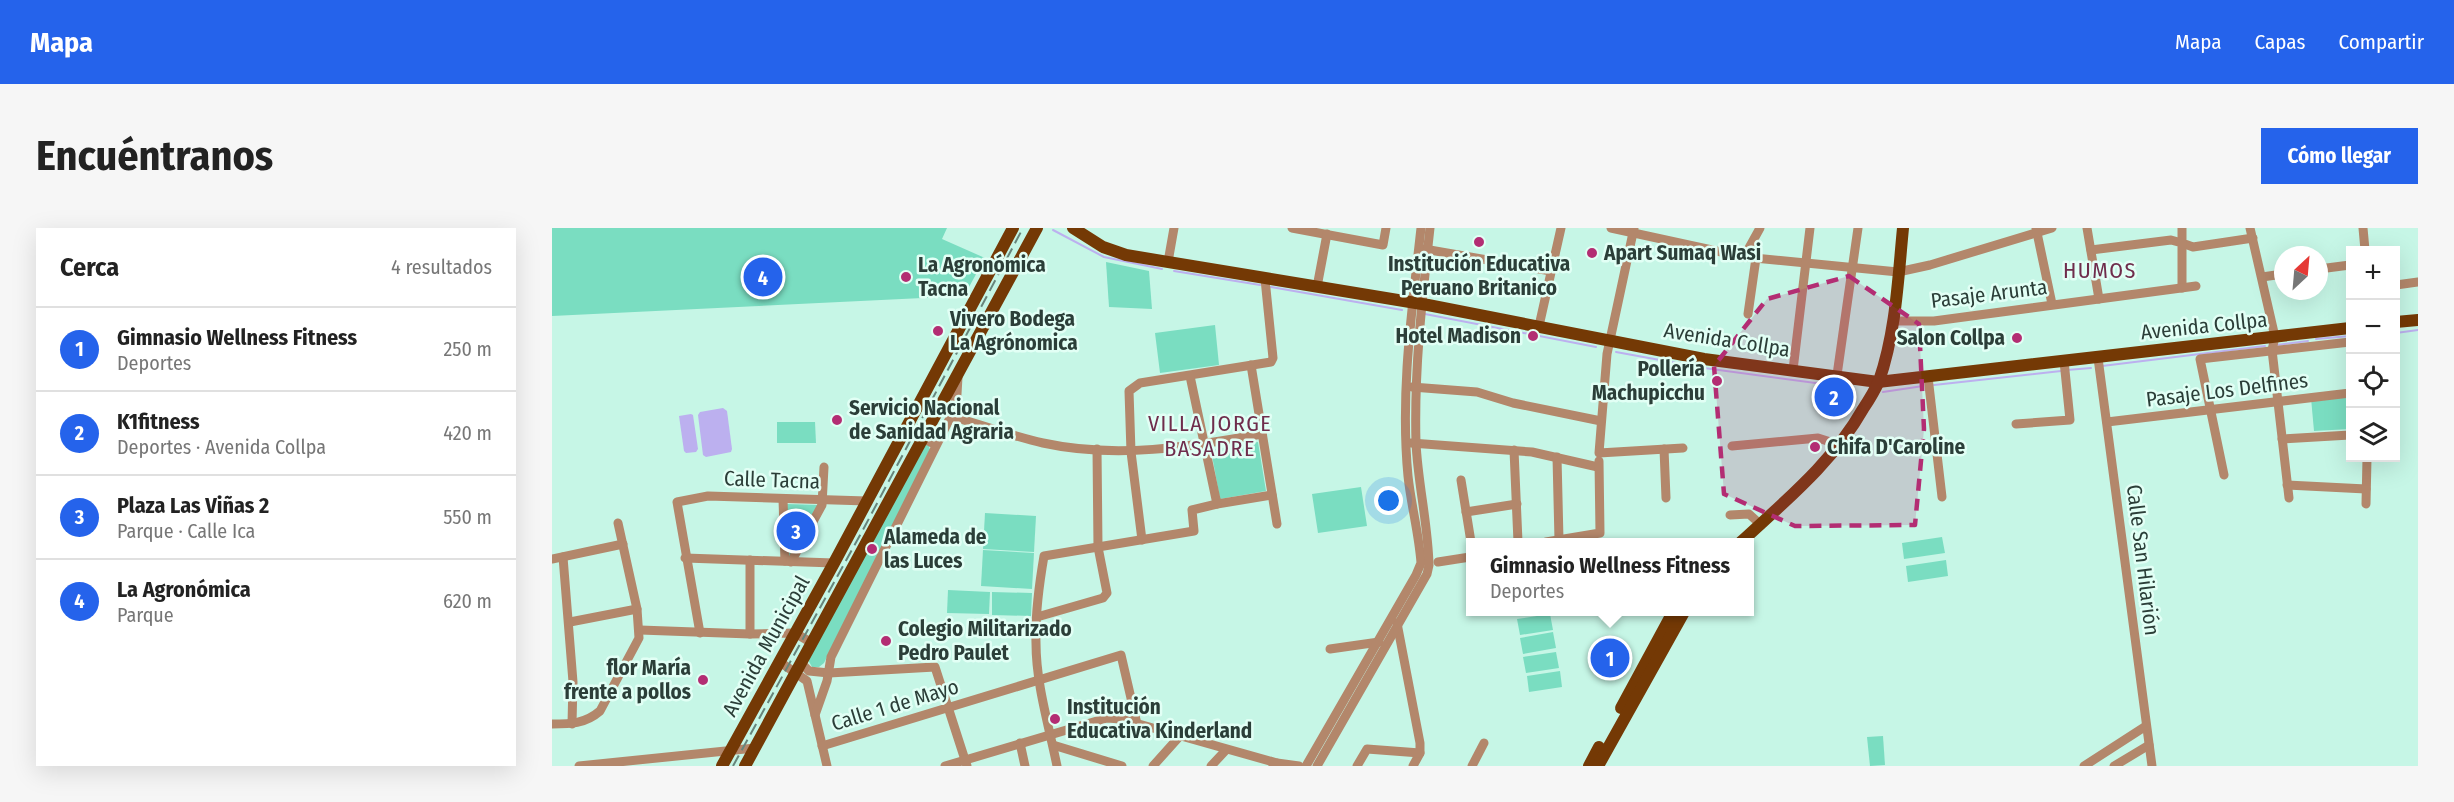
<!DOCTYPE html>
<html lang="es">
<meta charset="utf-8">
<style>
:root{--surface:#fff;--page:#f6f6f6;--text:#222;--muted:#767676;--line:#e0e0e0;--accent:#2563eb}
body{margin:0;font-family:"Fira Sans Condensed",sans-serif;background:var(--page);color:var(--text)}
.controls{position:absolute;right:18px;top:18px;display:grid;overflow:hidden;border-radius:0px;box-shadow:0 6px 24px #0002}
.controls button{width:54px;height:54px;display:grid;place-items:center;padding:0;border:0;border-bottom:2px solid var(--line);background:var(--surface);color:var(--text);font:30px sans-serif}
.compass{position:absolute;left:1722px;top:18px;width:54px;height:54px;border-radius:50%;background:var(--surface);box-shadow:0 6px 24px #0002;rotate:26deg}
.you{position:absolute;left:837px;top:273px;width:21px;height:21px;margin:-15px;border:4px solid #fff;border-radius:50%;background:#1a73e8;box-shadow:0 0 0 9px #1a73e833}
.badge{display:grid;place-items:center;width:39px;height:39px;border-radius:50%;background:var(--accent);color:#fff;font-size:20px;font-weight:700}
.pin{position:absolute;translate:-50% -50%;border:3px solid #fff;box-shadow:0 2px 6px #0006}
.popup{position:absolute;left:914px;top:310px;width:288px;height:78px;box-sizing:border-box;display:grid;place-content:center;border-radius:0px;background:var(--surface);filter:drop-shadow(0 2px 4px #0005);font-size:20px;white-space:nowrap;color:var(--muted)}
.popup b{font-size:22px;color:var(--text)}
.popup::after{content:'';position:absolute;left:50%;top:100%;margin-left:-12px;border:12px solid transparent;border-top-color:var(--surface)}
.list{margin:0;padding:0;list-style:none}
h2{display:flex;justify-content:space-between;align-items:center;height:78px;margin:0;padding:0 24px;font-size:26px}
h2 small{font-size:20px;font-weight:400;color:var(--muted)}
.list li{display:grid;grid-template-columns:39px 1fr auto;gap:18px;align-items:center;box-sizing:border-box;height:84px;padding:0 24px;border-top:2px solid var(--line)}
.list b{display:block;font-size:22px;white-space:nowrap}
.list p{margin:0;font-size:20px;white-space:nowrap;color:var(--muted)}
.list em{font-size:20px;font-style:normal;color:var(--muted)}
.icon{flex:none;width:33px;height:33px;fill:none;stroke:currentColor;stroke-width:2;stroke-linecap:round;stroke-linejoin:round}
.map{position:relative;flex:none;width:1866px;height:538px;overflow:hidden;border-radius:0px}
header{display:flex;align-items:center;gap:36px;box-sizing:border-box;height:84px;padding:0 30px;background:var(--accent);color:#fff}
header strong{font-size:28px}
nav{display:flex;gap:33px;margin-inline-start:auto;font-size:21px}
.intro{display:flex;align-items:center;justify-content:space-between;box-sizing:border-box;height:144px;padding:0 36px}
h1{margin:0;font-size:42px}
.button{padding:15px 27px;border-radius:0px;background:var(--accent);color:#fff;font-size:21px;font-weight:700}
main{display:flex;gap:36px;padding:0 36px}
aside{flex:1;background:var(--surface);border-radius:0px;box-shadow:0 6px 24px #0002}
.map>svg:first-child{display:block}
.green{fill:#7addc1}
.water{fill:#bcb0ef}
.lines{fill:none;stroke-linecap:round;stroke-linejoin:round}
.stream{stroke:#bcb0ef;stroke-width:2}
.minor{stroke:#b3876b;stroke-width:9}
.major{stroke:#743905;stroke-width:12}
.rail{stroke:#67857b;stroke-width:2;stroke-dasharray:12 6;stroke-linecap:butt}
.marked{fill:#b32d73;fill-opacity:0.2;stroke:#b32d73;stroke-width:4.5;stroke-dasharray:12 8;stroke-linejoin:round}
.poi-dot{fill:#b32d73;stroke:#e2fff5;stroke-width:2}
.labels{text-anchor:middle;stroke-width:5;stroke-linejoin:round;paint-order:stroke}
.poi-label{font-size:21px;font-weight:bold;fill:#2b3e38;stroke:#e2fff5;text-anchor:start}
.street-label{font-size:21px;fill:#2b3e38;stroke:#e2fff5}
.neighbourhood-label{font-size:22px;letter-spacing:1.5px;fill:#6f2d4c;stroke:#e2fff5}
</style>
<header>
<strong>Mapa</strong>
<nav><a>Mapa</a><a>Capas</a><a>Compartir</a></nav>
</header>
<div class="intro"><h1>Encuéntranos</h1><a class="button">Cómo llegar</a></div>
<main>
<aside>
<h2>Cerca<small>4 resultados</small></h2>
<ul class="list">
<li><span class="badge">1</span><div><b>Gimnasio Wellness Fitness</b><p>Deportes</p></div><em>250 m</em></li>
<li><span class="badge">2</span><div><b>K1fitness</b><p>Deportes · Avenida Collpa</p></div><em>420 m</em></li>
<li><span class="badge">3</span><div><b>Plaza Las Viñas 2</b><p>Parque · Calle Ica</p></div><em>550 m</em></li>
<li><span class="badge">4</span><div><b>La Agronómica</b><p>Parque</p></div><em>620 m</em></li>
</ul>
</aside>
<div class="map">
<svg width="1866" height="538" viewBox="0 0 1866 538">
<rect width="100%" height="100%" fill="#c6f6e6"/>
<g class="green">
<polygon points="0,0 395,0 390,11 433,30 412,68 0,88"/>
<polygon points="554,34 597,43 600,81 557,79"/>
<polygon points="663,97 667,137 608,145 603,105"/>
<polygon points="1798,166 1798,201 1762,203 1759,170"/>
<polygon points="225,194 263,194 264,215 225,215"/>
<polygon points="706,214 714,263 668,271 659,222"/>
<polygon points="374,216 377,218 378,222 272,435 267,439 260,439 256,432"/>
<polygon points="809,259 815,298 766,305 760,266"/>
<polygon points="235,276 267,277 239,331 235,330"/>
<polygon points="433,285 484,288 482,324 431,321"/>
<polygon points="1390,309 1393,325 1352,331 1350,315"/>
<polygon points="431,322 482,325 480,361 429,358"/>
<polygon points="1394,332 1396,348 1356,354 1354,338"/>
<polygon points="396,362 438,364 437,386 395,385"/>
<polygon points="440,364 480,365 479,388 440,387"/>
<polygon points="998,386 1001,402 968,407 965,391"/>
<polygon points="1001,404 1004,420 971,426 968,410"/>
<polygon points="1004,424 1007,440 974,445 971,429"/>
<polygon points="1008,443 1010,459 977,464 975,448"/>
<polygon points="1331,508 1333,537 1318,538 1315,509"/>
</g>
<g class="water">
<polygon points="171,180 175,183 180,221 179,224 154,229 151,227 146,187 148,184"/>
<polygon points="139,186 141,187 146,221 144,224 134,225 132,223 127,188"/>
</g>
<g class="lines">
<g class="stream">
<polyline points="501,2 552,29 610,41"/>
<polyline points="622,43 708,57"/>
<polyline points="719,59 850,82"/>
<polyline points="873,86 1044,119"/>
<polyline points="1844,105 1866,102"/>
<polyline points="1764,111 1798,108"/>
<polyline points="1725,117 1756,113"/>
<polyline points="1064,124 1152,140 1301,160"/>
<polyline points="1550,138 1713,118"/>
<polyline points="1515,142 1539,140"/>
<polyline points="1382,157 1509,143"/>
<polyline points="1331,164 1371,158"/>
</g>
<g class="minor">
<polyline points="740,0 831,17 834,0"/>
<polyline points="1059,0 1192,29 1346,44 1378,37 1500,0"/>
<polyline points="1082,0 1055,126 1047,225 1131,220"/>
<polyline points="1484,0 1500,76"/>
<polyline points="1535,0 1547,71"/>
<polyline points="1630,0 1630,15 1641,19 1701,10"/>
<polyline points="1698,0 1723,109 1720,122 1737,270"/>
<polyline points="1811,0 1813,22"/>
<polyline points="872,21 999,43"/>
<polyline points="1539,22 1619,12 1630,15 1630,60"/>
<polyline points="1192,29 1208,0"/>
<polyline points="616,34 622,0"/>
<polyline points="1767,41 1798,37"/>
<polyline points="1710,49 1731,46"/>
<polyline points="1844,57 1866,54"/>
<polyline points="765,59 775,6"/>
<polyline points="1196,86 1204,30"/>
<polyline points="1342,93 1382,93 1644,58"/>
<polyline points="987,98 1009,0"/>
<polyline points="1546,130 1600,538"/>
<polyline points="699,137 725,296"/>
<polyline points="1241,142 1258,0"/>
<polyline points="1285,147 1306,0"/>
<polyline points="638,148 665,276 720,267"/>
<polyline points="1376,149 1390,269"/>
<polyline points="860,159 925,164 961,175 1049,193"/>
<path d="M399 188C429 197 460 208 491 215 564 231 638 219 710 206"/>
<polyline points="1555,194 1798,165"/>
<polyline points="1464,196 1518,192 1512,133"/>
<polyline points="353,201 384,217"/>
<polyline points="1730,211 1798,207"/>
<polyline points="859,215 980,224 1046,239"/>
<polyline points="1180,218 1266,210 1288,217"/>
<polyline points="1112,221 1114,270"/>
<polyline points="962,222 966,314"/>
<polyline points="1005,229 1007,312"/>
<polyline points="1672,247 1648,131 1798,114"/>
<polyline points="909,252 919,314"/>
<polyline points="1735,257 1814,261"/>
<polyline points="231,271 233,333"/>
<polyline points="1814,276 1815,230"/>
<polyline points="914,284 965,276"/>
<polyline points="1178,287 1197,286 1208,296"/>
<polyline points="590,312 579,224 577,163 588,155 719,134 721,130 713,51"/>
<polyline points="994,314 1048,305 1047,233"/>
<polyline points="11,329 21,454 20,496"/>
<polyline points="133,330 282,335"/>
<polyline points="0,331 71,316"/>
<polyline points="239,334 270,277 272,239"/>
<polyline points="886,334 918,329"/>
<polyline points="485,389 551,370 555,365 546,319 545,221"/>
<polyline points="18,394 85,381"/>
<polyline points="845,395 868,515 868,525 861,538"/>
<polyline points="88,402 198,406 243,405 260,415"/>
<polyline points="148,405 125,274 156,268 315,273"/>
<polyline points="198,406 198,332"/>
<polyline points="778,421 827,414"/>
<polyline points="228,434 255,453 275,538"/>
<polyline points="249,435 257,443 277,445 383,439 415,538"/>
<polyline points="263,487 275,453 279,429 399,188 405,166 406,149"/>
<path d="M0 496C18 496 33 496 48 483L87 410 85 381 66 295"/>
<polyline points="468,515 473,538"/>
<polyline points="501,517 570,538"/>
<polyline points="270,518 569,427 585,496"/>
<polyline points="27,538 203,520"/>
<polyline points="393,538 555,490 569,491 725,535"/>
<path d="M505 538C497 498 484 456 484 415 483 386 487 357 492 328L642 303 640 282 665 276"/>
<polyline points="601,538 627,509"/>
<polyline points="659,538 674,522"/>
<polyline points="721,538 725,535 747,538"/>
<path d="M754 538 864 347 869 335C867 306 859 277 856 248 848 165 860 82 869 0"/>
<path d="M765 538 875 346 877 337C876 296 866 256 864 215 862 142 870 72 878 0"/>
<polyline points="805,538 815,521 868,525"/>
<polyline points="920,538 932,515"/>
<polyline points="1532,538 1594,498"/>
<polyline points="1562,538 1597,517"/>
</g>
<g class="major">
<polyline points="521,0 551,19 574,27 876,77 1152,131 1326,154 1798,100"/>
<polyline points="1844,94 1866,92"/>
<path d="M1189 314C1233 273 1281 234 1311 181 1317 172 1323 162 1327 153 1344 104 1346 51 1351 0"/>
<polyline points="1069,480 1121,384"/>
<polyline points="170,538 282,335 461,0"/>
<polyline points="193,538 485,0"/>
<polyline points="1037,538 1047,519"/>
<polyline points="1046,538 1132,384"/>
</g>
<polyline class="rail" points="181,538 313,298 471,0"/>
</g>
<path class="marked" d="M1297 48 1367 96 1372 201 1363 297 1243 298 1172 266 1162 138 1215 71Z"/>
<g class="poi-dot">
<circle cx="927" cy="14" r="6"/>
<circle cx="1040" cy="25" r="6"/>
<circle cx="354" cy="49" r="6"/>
<circle cx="386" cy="103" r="6"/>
<circle cx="981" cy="108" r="6"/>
<circle cx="1465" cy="110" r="6"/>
<circle cx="1165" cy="153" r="6"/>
<circle cx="285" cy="192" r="6"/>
<circle cx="1263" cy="219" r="6"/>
<circle cx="320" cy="321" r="6"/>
<circle cx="334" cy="413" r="6"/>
<circle cx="151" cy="452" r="6"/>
<circle cx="503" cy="491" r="6"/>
</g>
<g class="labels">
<g class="poi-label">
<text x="1052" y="32">Apart Sumaq Wasi</text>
<text x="927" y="43" text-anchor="middle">Institución Educativa<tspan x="927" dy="24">Peruano Britanico</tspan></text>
<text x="366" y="44">La Agronómica<tspan x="366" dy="24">Tacna</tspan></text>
<text x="398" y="98">Vivero Bodega<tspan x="398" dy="24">La Agrónomica</tspan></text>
<text x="969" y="115" text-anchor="end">Hotel Madison</text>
<text x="1453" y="117" text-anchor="end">Salon Collpa</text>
<text x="1153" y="148" text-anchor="end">Pollería<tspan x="1153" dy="24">Machupicchu</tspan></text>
<text x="297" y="187">Servicio Nacional<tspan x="297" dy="24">de Sanidad Agraria</tspan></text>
<text x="1275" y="226">Chifa D'Caroline</text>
<text x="332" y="316">Alameda de<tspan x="332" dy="24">las Luces</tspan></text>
<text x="346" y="408">Colegio Militarizado<tspan x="346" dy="24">Pedro Paulet</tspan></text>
<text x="139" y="447" text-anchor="end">flor María<tspan x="139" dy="24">frente a pollos</tspan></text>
<text x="515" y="486">Institución<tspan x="515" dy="24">Educativa Kinderland</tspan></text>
</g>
<g class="street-label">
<text transform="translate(1437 66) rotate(-7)" y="7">Pasaje Arunta</text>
<text transform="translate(1652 98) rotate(-6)" y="7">Avenida Collpa</text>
<text transform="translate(1175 112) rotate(9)" y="7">Avenida Collpa</text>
<text transform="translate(1675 162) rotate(-7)" y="7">Pasaje Los Delfines</text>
<text transform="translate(220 252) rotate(2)" y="7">Calle Tacna</text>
<text transform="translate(1591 332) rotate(83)" y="7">Calle San Hilarión</text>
<text transform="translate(214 418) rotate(-61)" y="7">Avenida Municipal</text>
<text transform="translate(343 477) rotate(-17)" y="7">Calle 1 de Mayo</text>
</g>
<g class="neighbourhood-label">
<text x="1548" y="50">HUMOS</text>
<text x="658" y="203">VILLA JORGE<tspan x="658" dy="25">BASADRE</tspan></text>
</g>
</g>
</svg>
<div class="controls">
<button>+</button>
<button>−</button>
<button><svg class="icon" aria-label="locate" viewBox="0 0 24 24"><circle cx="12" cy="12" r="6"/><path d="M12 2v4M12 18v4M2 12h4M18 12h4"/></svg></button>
<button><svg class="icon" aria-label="layers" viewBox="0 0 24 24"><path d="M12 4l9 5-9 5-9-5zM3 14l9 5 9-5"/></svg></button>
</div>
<svg class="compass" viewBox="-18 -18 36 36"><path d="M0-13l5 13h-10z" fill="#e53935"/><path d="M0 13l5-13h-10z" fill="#767676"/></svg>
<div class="you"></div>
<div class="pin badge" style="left:1058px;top:430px">1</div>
<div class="popup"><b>Gimnasio Wellness Fitness</b>Deportes</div>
<div class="pin badge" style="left:1282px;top:169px">2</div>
<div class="pin badge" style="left:244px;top:303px">3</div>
<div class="pin badge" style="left:211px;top:49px">4</div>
</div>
</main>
